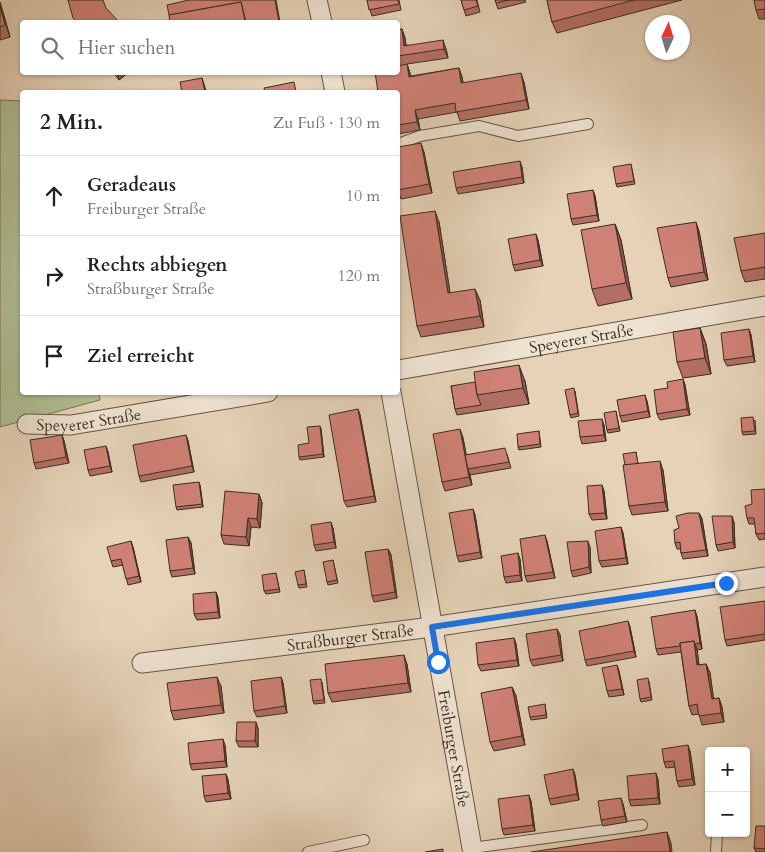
<!DOCTYPE html>
<html lang="de">
<meta charset="utf-8">
<style>
:root{--surface:#fff;--page:#f2f2f2;--text:#202124;--muted:#757577;--line:#e0e0e0}
body{margin:0;font-family:Cardo,serif;background:var(--page);color:var(--text)}
.controls{position:absolute;right:15px;bottom:15px;display:grid;overflow:hidden;border-radius:5px;box-shadow:0 1px 4px #0004}
.controls button{width:45px;height:45px;display:grid;place-items:center;padding:0;border:0;border-bottom:1px solid var(--line);background:var(--surface);color:var(--text);font:25px sans-serif}
.compass{position:absolute;left:645px;top:15px;width:45px;height:45px;border-radius:50%;background:var(--surface);box-shadow:0 1px 4px #0004;rotate:4deg}
.stop{position:absolute;width:15px;height:15px;margin:-11px;border:4px solid #1a73e8;border-radius:50%;background:#fff}
.stop.end{background:#1a73e8;border-color:#fff;box-shadow:0 1px 5px #0008}
.list{margin:0;padding:0;list-style:none}
h2{display:flex;justify-content:space-between;align-items:center;height:65px;margin:0;padding:0 20px;font-size:21px}
h2 small{font-size:16px;font-weight:400;color:var(--muted)}
.list li{display:grid;grid-template-columns:32px 1fr auto;gap:15px;align-items:center;box-sizing:border-box;height:80px;padding:0 20px;border-top:1px solid var(--line)}
.list b{display:block;font-size:19px;white-space:nowrap}
.list p{margin:0;font-size:16px;white-space:nowrap;color:var(--muted)}
.list em{font-size:16px;font-style:normal;color:var(--muted)}
.icon{flex:none;width:28px;height:28px;fill:none;stroke:currentColor;stroke-width:2;stroke-linecap:round;stroke-linejoin:round}
.map{position:relative;flex:none;width:765px;height:852px;overflow:hidden}
.search{position:absolute;background:var(--surface);box-shadow:0 1px 4px #0004;left:20px;top:20px;width:380px;height:55px;display:flex;align-items:center;gap:12px;box-sizing:border-box;padding:0 18px;border-radius:5px;color:var(--muted);font-size:19px}
.panel{position:absolute;background:var(--surface);box-shadow:0 1px 4px #0004;left:20px;top:90px;width:380px;height:305px;border-radius:5px}
.map>svg:first-child{display:block}
.green{fill:#b0bd92;stroke:#767558}
.lines{fill:none;stroke-linecap:round;stroke-linejoin:round}
.lane-casing{stroke:#665645;stroke-width:12}
.street-casing{stroke:#665645;stroke-width:21}
.lane{stroke:#eee2d0;stroke-width:10}
.street{stroke:#eee2d0;stroke-width:19}
.wall{fill:#b36f65;stroke:#3c2d1f}
.shaded-wall{fill:#925a53;stroke:#3c2d1f}
.building{fill:#d08176;stroke:#3c2d1f}
.route{stroke:#1a73e8;stroke-width:6}
.labels{text-anchor:middle;stroke-width:4;stroke-linejoin:round;paint-order:stroke}
.street-label{font-size:16px;fill:#3c2d1f;stroke:#eee2d0}
</style>
<div class="map">
<svg width="765" height="852" viewBox="0 0 765 852">
<rect width="100%" height="100%" fill="#e5d2b7"/>
<filter id="stains"><feTurbulence type="fractalNoise" baseFrequency=".004" numOctaves="4"/><feColorMatrix values="0 0 0 0 .2 0 0 0 0 .09 0 0 0 0 .02 0 0 0 .5 -.17"/></filter>
<radialGradient id="worn" r=".72"><stop offset=".6" stop-color="#630" stop-opacity="0"/><stop offset="1" stop-color="#630" stop-opacity=".3"/></radialGradient>
<polygon class="green" points="0,100 22,101 22,392 99,393 100,400 0,427"/>
<g class="lines">
<g class="lane-casing">
<g id="lane">
<polyline points="398,144 420,136 479,126 518,136 588,124"/>
<polyline points="472,848 642,825"/>
<polyline points="308,852 364,840"/>
<polyline points="716,852 717,833"/>
</g>
</g>
<g class="street-casing">
<g id="street">
<polyline points="317,0 322,22"/>
<polyline points="331,72 335,92"/>
<path id="s1" d="M398 370 765 306"/>
<path id="s2" d="M391 392 472 848"/>
<path id="s3" d="M27 424 71 425 268 392"/>
<path id="s4" d="M142 663 432 627 765 577"/>
</g>
</g>
<use href="#lane" class="lane"/>
<use href="#street" class="street"/>
</g>
<g class="wall">
<polygon points="367,0 399,0 401,10 372,16"/>
<polygon points="461,0 477,0 480,12 466,16"/>
<polygon points="495,0 525,0 526,2 498,9"/>
<polygon points="547,0 682,0 557,33 552,22"/>
<polygon points="765,0 765,19 759,19 756,10"/>
<polygon points="0,2 10,37 0,40"/>
<polygon points="402,29 405,38 406,45 446,49 448,58 407,64 411,76 459,68 462,77 463,83 524,82 529,109 460,121 457,112 418,119 420,130 398,134 398,30"/>
<polygon points="113,72 129,72 119,80"/>
<polygon points="424,152 432,193 401,199 398,190"/>
<polygon points="631,164 635,184 617,187 616,184"/>
<polygon points="522,167 524,183 458,194 456,188"/>
<polygon points="593,190 595,196 599,221 573,225 571,219"/>
<polygon points="439,222 450,293 480,300 484,327 421,337 417,326"/>
<polygon points="615,224 621,240 632,299 598,306 592,289"/>
<polygon points="699,231 708,280 671,287 668,278"/>
<polygon points="765,233 765,279 745,282 741,271"/>
<polygon points="538,240 543,266 515,271 513,265"/>
<polygon points="700,328 706,344 711,374 683,378 677,362"/>
<polygon points="749,329 751,335 755,362 727,366 724,360"/>
<polygon points="683,379 685,385 690,415 660,420 657,414"/>
<polygon points="525,381 529,404 457,415 455,409 451,386"/>
<polygon points="575,391 579,416 571,418 570,415"/>
<polygon points="647,401 650,417 622,422 620,416"/>
<polygon points="358,409 360,415 376,502 347,507 344,501"/>
<polygon points="616,411 620,431 608,433 607,430"/>
<polygon points="755,420 756,434 743,435 742,432"/>
<polygon points="604,425 606,441 582,444 580,437"/>
<polygon points="320,426 321,429 324,457 300,460 299,457 309,443"/>
<polygon points="460,429 463,438 466,455 507,454 511,468 470,475 472,485 445,491 442,482"/>
<polygon points="539,431 541,447 519,450 518,447"/>
<polygon points="62,435 64,441 69,463 36,469 34,463"/>
<polygon points="186,435 188,441 194,472 141,482 139,476"/>
<polygon points="106,446 108,452 112,472 90,476 88,470"/>
<polygon points="636,452 638,464 663,470 668,511 632,515 629,506"/>
<polygon points="200,485 203,507 177,510 176,507"/>
<polygon points="765,489 765,539 759,540 756,534 755,524 749,524 747,518 752,504"/>
<polygon points="604,491 607,519 592,520 589,514"/>
<polygon points="259,494 262,503 260,528 251,527 249,546 224,544 221,535"/>
<polygon points="473,509 475,515 482,558 459,562 457,556"/>
<polygon points="699,513 702,519 708,556 683,559 681,553 681,549 677,549 675,543 679,528"/>
<polygon points="734,522 735,548 718,551 716,545"/>
<polygon points="621,527 623,533 628,564 602,567 599,561"/>
<polygon points="333,528 336,548 316,551 314,545"/>
<polygon points="188,537 191,543 195,574 172,577 170,571"/>
<polygon points="547,541 555,578 527,582 525,576"/>
<polygon points="133,547 141,582 128,585 123,565 113,567 111,561"/>
<polygon points="590,547 591,573 573,577 571,571"/>
<polygon points="388,549 391,555 397,598 374,602 372,596"/>
<polygon points="520,559 522,581 506,583 504,577"/>
<polygon points="333,560 338,583 328,585 327,582"/>
<polygon points="304,570 307,587 299,588 298,585"/>
<polygon points="276,573 280,592 266,594 264,591"/>
<polygon points="216,592 218,598 220,618 197,620 194,614"/>
<polygon points="765,601 765,640 727,646 725,640"/>
<polygon points="697,616 702,649 697,650 699,665 706,664 710,673 713,699 719,698 722,707 724,722 702,725 699,714 692,715 689,706 681,652 658,655 656,649"/>
<polygon points="628,621 630,627 636,657 587,666 585,660"/>
<polygon points="557,629 560,635 563,661 533,666 530,660"/>
<polygon points="514,638 516,644 519,666 481,671 478,665"/>
<polygon points="407,664 411,692 332,702 328,693"/>
<polygon points="617,665 619,671 624,695 609,697 607,691"/>
<polygon points="281,677 283,683 287,713 257,717 254,711"/>
<polygon points="649,681 652,700 641,702 640,699"/>
<polygon points="322,682 325,703 314,704 313,701"/>
<polygon points="221,686 224,713 174,720 171,711"/>
<polygon points="512,687 516,696 525,745 494,751 490,742"/>
<polygon points="545,704 547,718 531,720 530,717"/>
<polygon points="258,728 258,747 239,747 236,741"/>
<polygon points="225,745 227,767 192,770 190,764"/>
<polygon points="690,751 695,785 679,787 677,781 675,767 666,768 664,762"/>
<polygon points="573,769 575,775 579,800 551,805 549,799"/>
<polygon points="226,774 228,780 231,799 206,802 204,796"/>
<polygon points="658,779 660,804 631,806 629,800"/>
<polygon points="531,801 535,831 504,835 502,829"/>
<polygon points="623,804 627,822 603,826 601,820"/>
<polygon points="765,826 765,852 756,852 754,848"/>
</g>
<g class="shaded-wall">
<polygon points="275,0 276,0 280,22 279,22"/>
<polygon points="0,2 10,37 0,6"/>
<polygon points="402,29 405,38 407,54 404,46"/>
<polygon points="443,40 446,49 448,58 444,49"/>
<polygon points="407,64 410,73 412,86 409,77"/>
<polygon points="459,68 462,77 465,92 461,83"/>
<polygon points="117,72 129,72 119,80"/>
<polygon points="521,73 524,82 529,109 526,100"/>
<polygon points="202,78 205,87 206,92 205,92"/>
<polygon points="415,110 418,119 420,130 417,122"/>
<polygon points="421,143 424,152 432,193 429,184"/>
<polygon points="520,161 522,167 524,183 522,177"/>
<polygon points="593,190 595,196 599,221 597,215"/>
<polygon points="435,211 439,222 452,305 448,293"/>
<polygon points="696,222 699,231 708,280 704,272"/>
<polygon points="615,224 621,240 632,299 626,283"/>
<polygon points="536,234 538,240 543,266 540,260"/>
<polygon points="475,289 480,300 484,327 480,316"/>
<polygon points="700,328 706,344 711,374 705,358"/>
<polygon points="749,329 751,335 755,362 753,356"/>
<polygon points="519,365 525,381 529,404 523,388"/>
<polygon points="683,379 685,385 690,415 687,409"/>
<polygon points="645,395 647,401 650,417 648,411"/>
<polygon points="358,409 360,415 376,502 374,496"/>
<polygon points="602,419 604,425 606,441 604,435"/>
<polygon points="320,426 321,429 324,457 323,454"/>
<polygon points="460,429 463,438 469,468 468,469 470,475 472,485 469,477"/>
<polygon points="62,435 64,441 69,463 66,457"/>
<polygon points="186,435 188,441 194,472 192,466"/>
<polygon points="106,446 108,452 112,472 110,466"/>
<polygon points="660,461 663,470 668,511 665,502"/>
<polygon points="199,482 200,485 203,507 202,504"/>
<polygon points="602,485 604,491 607,519 605,513"/>
<polygon points="259,494 262,503 260,528 257,519"/>
<polygon points="473,509 475,515 482,558 480,552"/>
<polygon points="699,513 702,519 708,556 706,550"/>
<polygon points="732,516 734,522 735,548 733,542"/>
<polygon points="248,518 251,527 249,546 246,537"/>
<polygon points="331,522 333,528 336,548 334,542"/>
<polygon points="621,527 623,533 628,564 626,558"/>
<polygon points="545,535 547,541 555,578 553,572"/>
<polygon points="188,537 191,543 195,574 193,568"/>
<polygon points="131,541 133,547 141,582 139,576"/>
<polygon points="588,541 590,547 591,573 589,567"/>
<polygon points="388,549 391,555 397,598 395,592"/>
<polygon points="518,553 520,559 522,581 520,575"/>
<polygon points="216,592 218,598 220,618 218,612"/>
<polygon points="695,610 697,616 702,649 700,643"/>
<polygon points="628,621 630,627 636,657 634,651"/>
<polygon points="557,629 560,635 563,661 561,655"/>
<polygon points="514,638 516,644 519,666 517,660"/>
<polygon points="694,641 697,649 700,674 697,665"/>
<polygon points="404,655 407,664 411,692 408,683"/>
<polygon points="706,664 710,673 715,708 712,699"/>
<polygon points="617,665 619,671 624,695 622,689"/>
<polygon points="217,677 221,686 224,713 221,705"/>
<polygon points="281,677 283,683 287,713 285,706"/>
<polygon points="512,687 516,696 525,745 522,736"/>
<polygon points="719,698 722,707 724,722 721,713"/>
<polygon points="256,722 258,728 258,747 255,741"/>
<polygon points="223,739 225,745 227,767 225,761"/>
<polygon points="688,745 690,751 695,785 692,779"/>
<polygon points="573,769 575,775 579,800 577,794"/>
<polygon points="656,773 658,779 660,804 658,798"/>
<polygon points="226,774 228,780 231,799 228,793"/>
<polygon points="529,795 531,801 535,831 533,825"/>
<polygon points="621,798 623,804 627,822 625,816"/>
<polygon points="667,832 671,843 672,852 670,852"/>
</g>
<g class="building">
<polygon points="68,0 103,0 106,8 119,22 77,22 73,18"/>
<polygon points="189,0 275,0 279,22 246,22 241,2 169,15 167,5"/>
<polygon points="367,0 398,0 399,4 369,10"/>
<polygon points="461,0 476,0 478,6 464,10"/>
<polygon points="495,0 509,0 496,3"/>
<polygon points="547,0 634,0 552,22"/>
<polygon points="754,0 765,0 765,9 756,10"/>
<polygon points="241,2 245,21 235,22 170,22 169,15"/>
<polygon points="0,6 5,25 0,27"/>
<polygon points="402,29 404,46 443,40 444,49 398,56 398,30"/>
<polygon points="407,64 409,77 459,68 461,83 521,73 526,100 456,112 455,103 415,110 417,122 398,125 398,92 378,92 375,72 398,72 398,66"/>
<polygon points="202,78 205,92 182,92 180,82"/>
<polygon points="294,82 296,92 265,92 264,88"/>
<polygon points="421,143 429,184 398,190 398,147"/>
<polygon points="520,161 522,177 456,188 453,172"/>
<polygon points="631,164 634,181 616,184 613,167"/>
<polygon points="593,190 597,215 571,219 567,194"/>
<polygon points="435,211 448,293 475,289 480,316 417,326 400,216"/>
<polygon points="696,222 704,272 668,278 657,228"/>
<polygon points="615,224 626,283 592,289 581,230"/>
<polygon points="765,233 765,267 741,271 734,238"/>
<polygon points="536,234 540,260 513,265 508,239"/>
<polygon points="700,328 705,358 677,362 673,332"/>
<polygon points="749,329 753,356 724,360 721,333"/>
<polygon points="519,365 523,388 477,395 474,372"/>
<polygon points="683,379 687,409 657,414 654,390 668,388 667,382"/>
<polygon points="475,382 477,395 481,405 455,409 451,386"/>
<polygon points="574,388 578,413 570,415 565,390"/>
<polygon points="645,395 648,411 620,416 617,400"/>
<polygon points="358,409 374,496 344,501 329,415"/>
<polygon points="616,411 619,428 607,430 604,413"/>
<polygon points="753,417 755,431 742,432 741,418"/>
<polygon points="602,419 604,435 580,437 578,421"/>
<polygon points="320,426 323,454 299,457 298,445 309,443 307,427"/>
<polygon points="460,429 469,477 442,482 433,434"/>
<polygon points="539,431 540,444 518,447 517,434"/>
<polygon points="62,435 66,457 34,463 30,440"/>
<polygon points="186,435 192,466 139,476 133,445"/>
<polygon points="106,446 110,466 88,470 84,450"/>
<polygon points="505,448 509,462 468,469 465,455"/>
<polygon points="636,452 638,464 625,465 623,454"/>
<polygon points="660,461 665,502 629,506 623,465"/>
<polygon points="199,482 202,504 176,507 173,485"/>
<polygon points="602,485 605,513 589,514 587,486"/>
<polygon points="765,489 765,533 756,534 754,518 747,518 745,506 752,504 751,490"/>
<polygon points="225,491 259,494 257,519 248,518 246,537 221,535"/>
<polygon points="473,509 480,552 457,556 449,513"/>
<polygon points="688,513 699,513 706,550 681,553 680,542 675,543 674,530 679,528 676,516"/>
<polygon points="712,516 732,516 733,542 716,545"/>
<polygon points="331,522 334,542 314,545 311,525"/>
<polygon points="621,527 626,558 599,561 595,531"/>
<polygon points="545,535 553,572 525,576 520,539"/>
<polygon points="188,537 193,568 170,571 166,540"/>
<polygon points="131,541 139,576 126,579 121,559 111,561 107,547"/>
<polygon points="588,541 589,567 571,571 567,542"/>
<polygon points="388,549 395,592 372,596 365,552"/>
<polygon points="518,553 520,575 504,577 501,556"/>
<polygon points="333,560 337,580 327,582 323,562"/>
<polygon points="304,570 306,584 298,585 295,572"/>
<polygon points="276,573 279,589 264,591 262,575"/>
<polygon points="216,592 218,612 194,614 193,594"/>
<polygon points="765,601 765,634 725,640 720,607"/>
<polygon points="695,610 700,643 695,644 694,641 680,643 680,646 656,649 651,617"/>
<polygon points="628,621 634,651 585,660 579,631"/>
<polygon points="557,629 561,655 530,660 526,634"/>
<polygon points="514,638 517,660 478,665 476,643"/>
<polygon points="694,641 697,665 706,664 712,699 719,698 721,713 699,716 697,704 689,706 680,643"/>
<polygon points="404,655 408,683 328,693 325,664"/>
<polygon points="617,665 622,689 607,691 602,668"/>
<polygon points="217,677 221,705 171,711 167,683"/>
<polygon points="281,677 285,706 254,711 251,681"/>
<polygon points="648,678 651,697 640,699 637,680"/>
<polygon points="321,679 324,700 313,701 310,680"/>
<polygon points="512,687 522,736 490,742 481,693"/>
<polygon points="545,704 546,715 530,717 528,707"/>
<polygon points="237,722 256,722 255,741 236,741"/>
<polygon points="223,739 225,761 190,764 188,743"/>
<polygon points="688,745 692,779 677,781 674,761 664,762 662,749"/>
<polygon points="573,769 577,794 549,799 544,775"/>
<polygon points="656,773 658,798 629,800 627,776"/>
<polygon points="226,774 228,793 204,796 202,776"/>
<polygon points="529,795 533,825 502,829 498,799"/>
<polygon points="621,798 625,816 601,820 598,801"/>
<polygon points="756,826 765,826 765,849 754,848"/>
<polygon points="667,832 670,852 531,852"/>
<polygon points="443,849 443,852 425,852"/>
</g>
<g class="lines">
<polyline class="route" points="438,662 432,627 726,583"/>
</g>
<g class="labels">
<g class="street-label">
<text dy="6" stroke="none"><textPath href="#s1" startOffset="186">Speyerer Straße</textPath></text>
<text dy="6" stroke="none"><textPath href="#s3" startOffset="62">Speyerer Straße</textPath></text>
<text dy="6" stroke="none"><textPath href="#s4" startOffset="210">Straßburger Straße</textPath></text>
<text dy="6" stroke="none"><textPath href="#s2" startOffset="362">Freiburger Straße</textPath></text>
</g>
</g>
<rect width="100%" height="100%" filter="url(#stains)"/>
<rect width="100%" height="100%" fill="url(#worn)"/>
</svg>
<div class="controls">
<button>+</button>
<button>−</button>
</div>
<svg class="compass" viewBox="-18 -18 36 36"><path d="M0-13l5 13h-10z" fill="#e53935"/><path d="M0 13l5-13h-10z" fill="#757577"/></svg>
<div class="stop" style="left:438px;top:662px"></div>
<div class="stop end" style="left:726px;top:583px"></div>
<div class="search"><svg class="icon" aria-label="search" viewBox="0 0 24 24"><circle cx="10" cy="10" r="6"/><path d="M15 15l6 6"/></svg>Hier suchen</div>
<section class="panel">
<h2>2 Min.<small>Zu Fuß · 130 m</small></h2>
<ul class="list">
<li><svg class="icon" aria-label="ahead" viewBox="0 0 24 24"><path d="M12 20V5M6 11l6-6 6 6"/></svg><div><b>Geradeaus</b><p>Freiburger Straße</p></div><em>10 m</em></li>
<li><svg class="icon" aria-label="right" viewBox="0 0 24 24"><path d="M7 20v-9h11M14 6l5 5-5 5"/></svg><div><b>Rechts abbiegen</b><p>Straßburger Straße</p></div><em>120 m</em></li>
<li><svg class="icon" aria-label="arrive" viewBox="0 0 24 24"><path d="M6 21V4h12l-3 4 3 4H6"/></svg><div><b>Ziel erreicht</b></div></li>
</ul>
</section>
</div>
